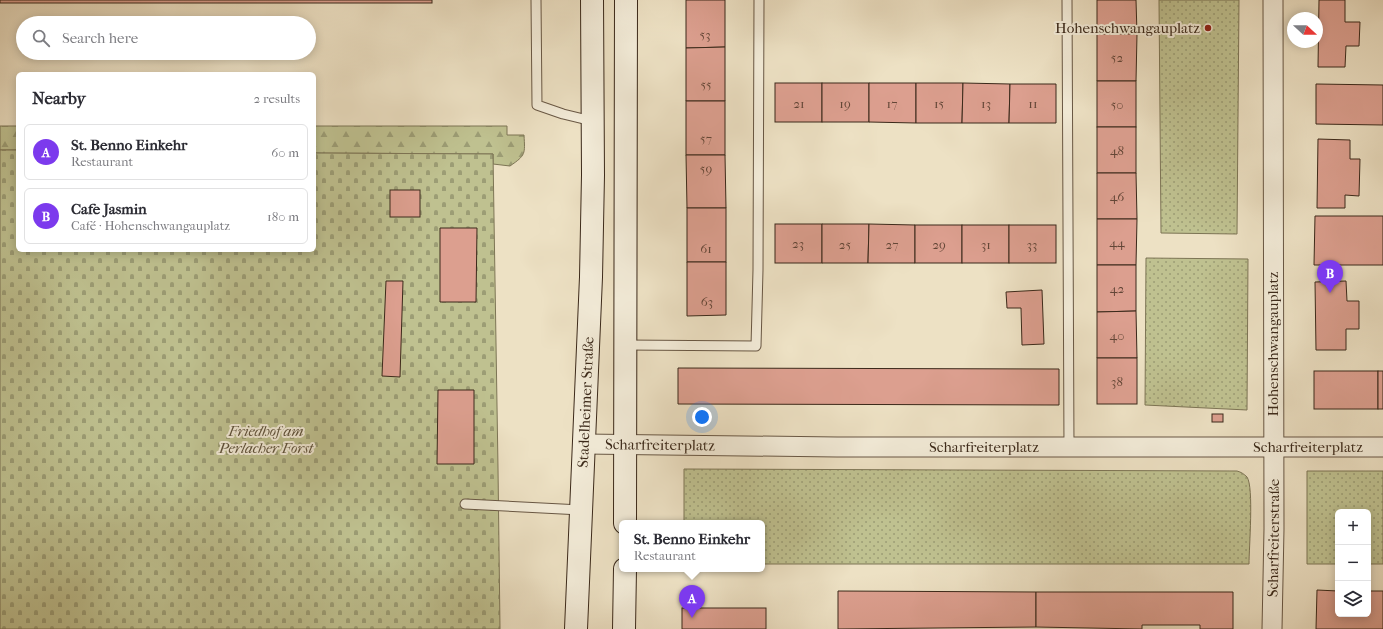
<!DOCTYPE html>
<meta charset="utf-8">
<style>
:root{--surface:#fff;--page:#f7f7f7;--text:#2b2b33;--muted:#7c7c81;--line:#e1e1e2;--accent:#7c3aed}
body{margin:0;font-family:"IM FELL French Canon",serif;background:var(--page);color:var(--text)}
.controls{position:absolute;right:12px;bottom:12px;display:grid;overflow:hidden;border-radius:6px;box-shadow:0 2px 10px #0003}
.controls button{width:36px;height:36px;display:grid;place-items:center;padding:0;border:0;border-bottom:1px solid var(--line);background:var(--surface);color:var(--text);font:20px sans-serif}
.compass{position:absolute;left:1287px;top:12px;width:36px;height:36px;border-radius:50%;background:var(--surface);box-shadow:0 2px 10px #0003;rotate:111deg}
.you{position:absolute;left:702px;top:417px;width:14px;height:14px;margin:-10px;border:3px solid #fff;border-radius:50%;background:#1a73e8;box-shadow:0 0 0 6px #1a73e833}
.badge{display:grid;place-items:center;width:26px;height:26px;border-radius:50%;background:var(--accent);color:#fff;font-size:13px;font-weight:700}
.pin{position:absolute;translate:-50% -33px;filter:drop-shadow(0 1px 2px #0008)}
.pin::after{content:'';position:absolute;top:21px;width:14px;height:12px;background:inherit;clip-path:polygon(0 0,100% 0,50% 100%)}
.popup{position:absolute;left:619px;top:520px;width:146px;height:52px;box-sizing:border-box;display:grid;place-content:center;border-radius:6px;background:var(--surface);filter:drop-shadow(0 1px 3px #0005);font-size:13px;white-space:nowrap;color:var(--muted)}
.popup b{font-size:15px;color:var(--text)}
.popup::after{content:'';position:absolute;left:50%;top:100%;margin-left:-8px;border:8px solid transparent;border-top-color:var(--surface)}
.list{margin:0;padding:0;list-style:none}
h2{display:flex;justify-content:space-between;align-items:center;height:52px;margin:0;padding:0 16px;font-size:17px}
h2 small{font-size:13px;font-weight:400;color:var(--muted)}
.list li{display:grid;grid-template-columns:26px 1fr auto;gap:12px;align-items:center;box-sizing:border-box;height:56px;margin:0 8px 8px;padding:0 8px;border:1px solid var(--line);border-radius:6px}
.list b{display:block;font-size:15px;white-space:nowrap}
.list p{margin:0;font-size:13px;white-space:nowrap;color:var(--muted)}
.list em{font-size:13px;font-style:normal;color:var(--muted)}
.icon{flex:none;width:22px;height:22px;fill:none;stroke:currentColor;stroke-width:2;stroke-linecap:round;stroke-linejoin:round}
.map{position:relative;flex:none;width:1383px;height:629px;overflow:hidden}
.search{position:absolute;background:var(--surface);box-shadow:0 2px 10px #0003;left:16px;top:16px;width:300px;height:44px;display:flex;align-items:center;gap:10px;box-sizing:border-box;padding:0 14px;border-radius:22px;color:var(--muted);font-size:15px}
.panel{position:absolute;background:var(--surface);box-shadow:0 2px 10px #0003;left:16px;top:72px;width:300px;height:180px;border-radius:6px}
.map>svg:first-child{display:block}
.grass{fill:url(#grass-dots);stroke:#7d7555}
.forest{fill:url(#forest-firs);stroke:#7d7555}
.cemetery{fill:url(#cemetery-stones);stroke:#7d7555}
.building{fill:#dc9f8f;stroke:#3b291a}
.lines{fill:none;stroke-linecap:round;stroke-linejoin:round}
.lane-casing{stroke:#685744;stroke-width:11}
.street-casing{stroke:#685744;stroke-width:21}
.secondary-casing{stroke:#3b291a;stroke-width:24}
.lane{stroke:#f3ecd9;stroke-width:9}
.street{stroke:#f3ecd9;stroke-width:19}
.secondary{stroke:#f3ecd9;stroke-width:22}
.poi-dot{fill:#8f2418;stroke:#f3ecd9;stroke-width:1.5}
.labels{text-anchor:middle;stroke-width:4;stroke-linejoin:round;paint-order:stroke}
.number-label{font-size:13px;fill:#634637}
.poi-label{font-size:15px;fill:#3b291a;stroke:#f3ecd9;text-anchor:end}
.street-label{font-size:15px;fill:#3b291a;stroke:#f3ecd9}
.park-label{font-size:15px;font-style:italic;fill:#5c4f38;stroke:#f3ecd9}
</style>
<div class="map">
<svg width="1383" height="629" viewBox="0 0 1383 629">
<defs>
<pattern id="grass-dots" width="8" height="8" patternUnits="userSpaceOnUse"><rect width="8" height="8" fill="#bfc190"/><path d="M2 2h.1M6 6h.1" fill="none" stroke="#9c9d75" stroke-width="1.8" stroke-linecap="round"/></pattern>
<pattern id="forest-firs" width="22" height="20" patternUnits="userSpaceOnUse"><rect width="22" height="20" fill="#bfc190"/><path d="M5 1l3.5 6h-7zM16 11l3.5 6h-7z" fill="#9c9d75"/></pattern>
<pattern id="cemetery-stones" width="16" height="16" patternUnits="userSpaceOnUse"><rect width="16" height="16" fill="#bfc190"/><path d="M2 7V4a2 2 0 0 1 4 0v3zM10 15v-3a2 2 0 0 1 4 0v3z" fill="#9c9d75"/></pattern>
</defs>
<rect width="100%" height="100%" fill="#ede1c4"/>
<filter id="stains"><feTurbulence type="fractalNoise" baseFrequency=".005" numOctaves="4"/><feColorMatrix values="0 0 0 0 .2 0 0 0 0 .09 0 0 0 0 .02 0 0 0 .5 -.17"/></filter>
<radialGradient id="worn" r=".72"><stop offset=".6" stop-color="#630" stop-opacity="0"/><stop offset="1" stop-color="#630" stop-opacity=".3"/></radialGradient>
<g class="grass">
<polygon points="1159,0 1239,0 1237,234 1161,233"/>
<polygon points="1146,258 1248,259 1247,410 1145,405"/>
<path d="M684 469 1237 471C1241 472 1244 474 1247 477 1254 487 1249 548 1249 564H762V523H684Z"/>
<polygon points="1307,471 1383,471 1383,564 1368,564 1368,512 1338,512 1338,564 1307,564"/>
</g>
<g class="forest">
<rect x="0" y="126" width="18" height="24"/>
<path d="M314 126H507V135H524C525 154 526 155 510 166L493 164V154L314 153Z"/>
</g>
<polygon class="cemetery" points="0,150 18,150 18,250 314,250 314,153 493,154 498,468 500,629 0,629"/>
<g class="building">
<rect x="0" y="0" width="432" height="3"/>
<polygon points="686,0 725,0 725,47 686,48"/>
<polygon points="1097,0 1136,0 1137,34 1097,34"/>
<polygon points="1319,0 1345,0 1345,22 1360,22 1359,46 1346,46 1345,67 1318,67"/>
<polygon points="1097,34 1137,34 1136,81 1097,81"/>
<polygon points="725,47 725,101 686,101 686,48"/>
<rect x="1097" y="81" width="39" height="46"/>
<rect x="775" y="83" width="47" height="39"/>
<rect x="822" y="83" width="47" height="39"/>
<polygon points="869,83 916,83 916,123 869,122"/>
<polygon points="916,83 963,83 962,123 916,123"/>
<polygon points="963,83 1010,84 1009,123 962,123"/>
<polygon points="1010,84 1056,84 1056,123 1009,123"/>
<polygon points="1316,84 1383,85 1383,125 1316,124"/>
<rect x="686" y="101" width="39" height="54"/>
<rect x="1097" y="127" width="39" height="46"/>
<polygon points="1318,139 1350,140 1350,159 1360,159 1359,196 1345,195 1345,208 1317,208"/>
<polygon points="686,155 725,155 726,208 687,208"/>
<polygon points="1097,173 1136,173 1137,219 1097,219"/>
<rect x="390" y="190" width="30" height="27"/>
<rect x="687" y="208" width="39" height="54"/>
<polygon points="1315,216 1383,216 1383,265 1314,265"/>
<polygon points="1097,219 1137,219 1136,265 1097,265"/>
<rect x="775" y="224" width="47" height="39"/>
<polygon points="822,224 869,224 868,263 822,263"/>
<polygon points="869,224 915,225 915,263 868,263"/>
<rect x="915" y="225" width="47" height="38"/>
<rect x="962" y="225" width="47" height="38"/>
<rect x="1009" y="225" width="47" height="38"/>
<polygon points="440,228 477,228 476,302 440,302"/>
<polygon points="687,262 726,262 726,315 687,316"/>
<polygon points="1097,265 1136,265 1136,311 1097,312"/>
<polygon points="386,281 403,281 400,377 382,376"/>
<polygon points="1346,281 1347,301 1359,301 1359,329 1346,329 1346,350 1316,350 1315,282"/>
<polygon points="1042,290 1044,344 1022,345 1021,308 1007,308 1006,292"/>
<polygon points="1136,311 1137,358 1097,358 1097,312"/>
<rect x="1097" y="358" width="40" height="46"/>
<polygon points="678,368 1059,369 1059,405 678,404"/>
<rect x="1314" y="371" width="64" height="38"/>
<rect x="1378" y="371" width="5" height="38"/>
<polygon points="438,390 474,390 474,464 437,464"/>
<rect x="1212" y="414" width="11" height="8"/>
<polygon points="1317,590 1338,591 1338,614 1368,614 1368,591 1383,591 1383,629 1316,629"/>
<polygon points="838,591 1036,592 1036,627 838,629"/>
<polygon points="1036,592 1233,592 1233,629 1200,629 1200,625 1142,625 1142,629 1036,627"/>
<rect x="682" y="608" width="84" height="21"/>
</g>
<g class="lines">
<g class="lane-casing">
<g id="lane">
<polyline points="536,0 537,105 563,114 592,121"/>
<polyline points="1067,0 1069,447"/>
<polyline points="626,345 756,346 758,270 759,0"/>
<polyline points="465,504 581,510"/>
</g>
</g>
<g class="street-casing">
<g id="street">
<path id="s1" d="M584 444 837 447H1383"/>
<path id="s2" d="M1272 629 1274 529 1273 0"/>
</g>
</g>
<g class="secondary-casing">
<g id="secondary">
<polyline points="625,523 626,0"/>
<path id="s3" d="M576 629 591 277 593 175 592 0"/>
<polyline points="624,629 625,569"/>
</g>
</g>
<use href="#lane" class="lane"/>
<use href="#street" class="street"/>
<use href="#secondary" class="secondary"/>
</g>
<circle class="poi-dot" cx="1208" cy="28" r="4"/>
<g class="labels">
<g class="number-label">
<text x="705" y="39">53</text>
<text x="1117" y="62">52</text>
<text x="706" y="89">55</text>
<text x="799" y="108">21</text>
<text x="845" y="108">19</text>
<text x="892" y="108">17</text>
<text x="939" y="108">15</text>
<text x="986" y="108">13</text>
<text x="1033" y="108">11</text>
<text x="1117" y="109">50</text>
<text x="706" y="143">57</text>
<text x="1117" y="155">48</text>
<text x="706" y="173">59</text>
<text x="1117" y="201">46</text>
<text x="1117" y="247">44</text>
<text x="798" y="248">23</text>
<text x="845" y="249">25</text>
<text x="892" y="249">27</text>
<text x="939" y="249">29</text>
<text x="986" y="249">31</text>
<text x="1032" y="249">33</text>
<text x="706" y="253">61</text>
<text x="1117" y="293">42</text>
<text x="707" y="306">63</text>
<text x="1117" y="340">40</text>
<text x="1117" y="386">38</text>
</g>
<g class="poi-label">
<text x="1200" y="33">Hohenschwangauplatz</text>
</g>
<g class="street-label">
<text transform="translate(1273 344) rotate(-90)" y="5">Hohenschwangauplatz</text>
<text dy="5" stroke="none"><textPath href="#s3" startOffset="227">Stadelheimer Straße</textPath></text>
<text dy="5" stroke="none"><textPath href="#s1" startOffset="76">Scharfreiterplatz</textPath></text>
<text dy="5" stroke="none"><textPath href="#s1" startOffset="400">Scharfreiterplatz</textPath></text>
<text dy="5" stroke="none"><textPath href="#s1" startOffset="724">Scharfreiterplatz</textPath></text>
<text dy="5" stroke="none"><textPath href="#s2" startOffset="91">Scharfreiterstraße</textPath></text>
</g>
<g class="park-label">
<text x="266" y="436">Friedhof am<tspan x="266" dy="17">Perlacher Forst</tspan></text>
</g>
</g>
<rect width="100%" height="100%" filter="url(#stains)"/>
<rect width="100%" height="100%" fill="url(#worn)"/>
</svg>
<div class="controls">
<button>+</button>
<button>−</button>
<button><svg class="icon" aria-label="layers" viewBox="0 0 24 24"><path d="M12 4l9 5-9 5-9-5zM3 14l9 5 9-5"/></svg></button>
</div>
<svg class="compass" viewBox="-18 -18 36 36"><path d="M0-13l5 13h-10z" fill="#e53935"/><path d="M0 13l5-13h-10z" fill="#7c7c81"/></svg>
<div class="you"></div>
<div class="pin badge" style="left:692px;top:618px">A</div>
<div class="popup"><b>St. Benno Einkehr</b>Restaurant</div>
<div class="pin badge" style="left:1330px;top:293px">B</div>
<div class="search"><svg class="icon" aria-label="search" viewBox="0 0 24 24"><circle cx="10" cy="10" r="6"/><path d="M15 15l6 6"/></svg>Search here</div>
<section class="panel">
<h2>Nearby<small>2 results</small></h2>
<ul class="list">
<li><span class="badge">A</span><div><b>St. Benno Einkehr</b><p>Restaurant</p></div><em>60 m</em></li>
<li><span class="badge">B</span><div><b>Cafe Jasmin</b><p>Café · Hohenschwangauplatz</p></div><em>180 m</em></li>
</ul>
</section>
</div>
